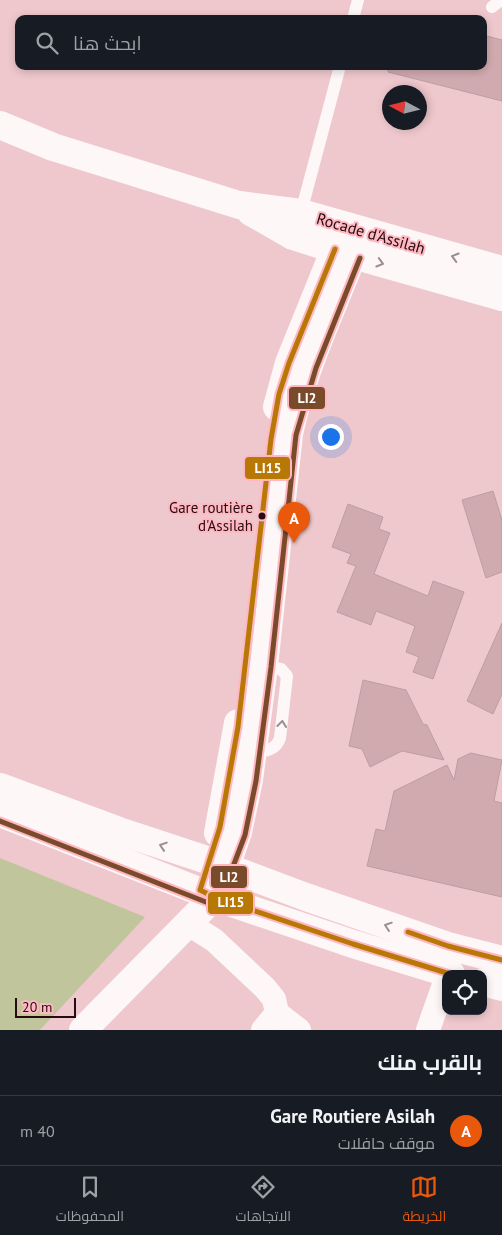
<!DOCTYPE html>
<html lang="ar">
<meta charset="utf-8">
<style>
:root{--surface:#171b24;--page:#20242c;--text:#f1f3f6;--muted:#9ea1a6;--line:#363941;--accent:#ea580c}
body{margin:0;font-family:"PT Sans",Cairo,sans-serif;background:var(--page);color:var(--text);direction:rtl}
.controls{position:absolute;right:15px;bottom:15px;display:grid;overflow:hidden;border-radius:10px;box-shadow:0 2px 8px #0003}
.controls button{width:45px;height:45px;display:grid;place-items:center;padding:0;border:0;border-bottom:1px solid var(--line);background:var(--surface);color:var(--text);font:25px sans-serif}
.compass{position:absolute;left:382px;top:85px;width:45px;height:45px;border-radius:50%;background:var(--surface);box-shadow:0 2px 8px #0003;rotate:277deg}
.scale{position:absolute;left:15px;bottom:12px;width:61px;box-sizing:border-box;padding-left:5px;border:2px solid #240c10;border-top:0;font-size:14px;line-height:18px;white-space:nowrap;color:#240c10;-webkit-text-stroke:4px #ffb8c1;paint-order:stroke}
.you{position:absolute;left:330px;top:436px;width:18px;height:18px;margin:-12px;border:4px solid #fff;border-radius:50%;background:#1a73e8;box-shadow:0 0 0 8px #1a73e833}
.badge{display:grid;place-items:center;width:32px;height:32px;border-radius:50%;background:var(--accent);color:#fff;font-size:16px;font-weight:700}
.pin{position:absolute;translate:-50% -41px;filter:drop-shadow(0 1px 2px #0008)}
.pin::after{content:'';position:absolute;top:26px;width:18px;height:15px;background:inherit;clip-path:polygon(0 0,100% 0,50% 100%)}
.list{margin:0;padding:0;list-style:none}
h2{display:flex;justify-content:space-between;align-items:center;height:65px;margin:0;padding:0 20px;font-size:21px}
h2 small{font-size:16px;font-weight:400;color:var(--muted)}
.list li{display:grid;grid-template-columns:32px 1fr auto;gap:15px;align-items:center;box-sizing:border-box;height:70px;padding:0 20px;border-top:1px solid var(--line)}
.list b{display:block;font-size:19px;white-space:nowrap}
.list p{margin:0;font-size:16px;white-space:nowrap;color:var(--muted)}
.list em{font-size:16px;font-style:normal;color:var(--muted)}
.icon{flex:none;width:28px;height:28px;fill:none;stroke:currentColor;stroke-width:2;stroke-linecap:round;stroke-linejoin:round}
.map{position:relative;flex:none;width:502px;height:1030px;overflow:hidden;direction:ltr}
.search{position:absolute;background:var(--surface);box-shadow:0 2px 8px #0003;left:15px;right:15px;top:15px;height:55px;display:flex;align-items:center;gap:12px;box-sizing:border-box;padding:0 18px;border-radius:10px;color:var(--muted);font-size:19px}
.sheet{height:135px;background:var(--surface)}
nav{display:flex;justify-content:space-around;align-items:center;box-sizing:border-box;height:70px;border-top:1px solid var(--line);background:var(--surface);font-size:14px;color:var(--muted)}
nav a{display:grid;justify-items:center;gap:2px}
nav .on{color:var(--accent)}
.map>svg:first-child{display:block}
.green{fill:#c0c59c}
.building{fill:#d0aaaf;stroke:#bc9ea2}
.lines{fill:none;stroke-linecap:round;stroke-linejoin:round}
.service{stroke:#fdf7f8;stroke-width:12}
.minor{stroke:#fdf7f8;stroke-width:24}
.tertiary{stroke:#fdf7f8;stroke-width:28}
.primary{stroke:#fdf7f8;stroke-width:28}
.bus-1-casing{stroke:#ffb8c1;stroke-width:9}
.bus-2-casing{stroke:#ffb8c1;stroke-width:9}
.bus-1{stroke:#b87805;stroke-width:5}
.bus-2{stroke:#7a4b2a;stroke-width:5}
.oneway{stroke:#9b8d90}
.bus-dot{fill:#240c10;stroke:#ffb8c1;stroke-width:2}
.labels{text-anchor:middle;stroke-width:4;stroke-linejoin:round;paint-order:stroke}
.bus-label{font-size:15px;fill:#240c10;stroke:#ffb8c1;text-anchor:end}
.street-label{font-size:16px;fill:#240c10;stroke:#ffb8c1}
.line-badge{stroke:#ffb8c1;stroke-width:2}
.badge-label{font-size:14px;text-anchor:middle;font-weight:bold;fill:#fff}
</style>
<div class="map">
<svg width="502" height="1030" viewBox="0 0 502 1030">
<rect width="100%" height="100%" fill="#efc8cd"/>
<polygon class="green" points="0,858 145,917 40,1030 0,1030"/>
<g class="building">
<polygon points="483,35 502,40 502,101 388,72 389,66 483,66"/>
<polygon points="493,491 502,520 502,572 486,578 462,500"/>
<polygon points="348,504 383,517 379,529 390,533 374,574 428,596 433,581 464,592 433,679 413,672 419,657 406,652 415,626 376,611 371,625 337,612 356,566 347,563 351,554 332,547"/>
<polygon points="502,623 502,694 493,714 467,701"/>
<polygon points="363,680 406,690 423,724 427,725 444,760 402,751 370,767 362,749 349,746"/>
<polygon points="471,753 502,760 494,801 502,803 502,897 367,866 376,829 385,831 394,791 447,765 454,780 458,759"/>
</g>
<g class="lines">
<g class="service">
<polyline points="492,7 501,0"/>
<polyline points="353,19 358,0"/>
<polyline points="300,216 340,66"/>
<path d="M252 753C264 751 276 751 280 738L287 676 281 669 264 666"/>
</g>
<g class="minor">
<polyline points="187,923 214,940 265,988 274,999 277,1013 263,1030"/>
<polyline points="277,1013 299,1030"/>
<polyline points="428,1030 446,979"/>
</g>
<g class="tertiary">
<polyline points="0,125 53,147 239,205 301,213 502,270"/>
<polyline points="251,212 293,236 353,255 502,297"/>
<polyline points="277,407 289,363 335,249"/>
<polyline points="218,833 238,723"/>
<path d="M83 1030 214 897 226 867 238 832 249 780 264 666 289 434C302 372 330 314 353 255"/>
</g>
<g class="primary">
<polyline points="0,787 119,831 210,861 306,897 448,946 502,960"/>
<polyline points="0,813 214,897 353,944 451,974"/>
<polyline points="483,982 502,987"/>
</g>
<g class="bus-1-casing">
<g id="bus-1">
<polyline points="335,249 289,363 279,394 271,439 238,727 220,827 200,890 214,897 353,944 450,974"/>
<polyline points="408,932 448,946 502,960"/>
</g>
</g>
<g class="bus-2-casing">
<polyline id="bus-2" points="0,821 211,904 216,904 220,901 245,835 256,781 271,667 296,435 316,368 360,258"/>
</g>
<use href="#bus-1" class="bus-1"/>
<use href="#bus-2" class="bus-2"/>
</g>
<defs><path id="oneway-chevron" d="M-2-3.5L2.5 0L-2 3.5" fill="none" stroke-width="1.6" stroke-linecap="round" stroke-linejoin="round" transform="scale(1.25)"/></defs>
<g class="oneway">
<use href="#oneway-chevron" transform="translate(455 257) rotate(-164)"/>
<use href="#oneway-chevron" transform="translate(380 263) rotate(16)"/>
<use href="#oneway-chevron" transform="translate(282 724) rotate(-83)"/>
<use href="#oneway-chevron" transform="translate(163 846) rotate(-162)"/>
<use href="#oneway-chevron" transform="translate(388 926) rotate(-161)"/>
</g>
<circle class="bus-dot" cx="262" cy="516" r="4.5"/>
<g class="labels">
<g class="bus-label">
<text x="253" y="513">Gare routière<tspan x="253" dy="18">d'Assilah</tspan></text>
</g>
<g class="street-label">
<text transform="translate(371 233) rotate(16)" y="6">Rocade d'Assilah</text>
</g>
</g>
<g class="line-badge">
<rect x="288" y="386" width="38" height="24" rx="5" fill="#7a4b2a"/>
<rect x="244" y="456" width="47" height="24" rx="5" fill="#b87805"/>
<rect x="210" y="865" width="38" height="24" rx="5" fill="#7a4b2a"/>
<rect x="207" y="891" width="47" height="24" rx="5" fill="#b87805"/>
</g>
<g class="badge-label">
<text x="307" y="403">LI2</text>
<text x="268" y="473">LI15</text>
<text x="229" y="882">LI2</text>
<text x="231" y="907">LI15</text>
</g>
</svg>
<div class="controls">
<button><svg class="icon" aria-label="locate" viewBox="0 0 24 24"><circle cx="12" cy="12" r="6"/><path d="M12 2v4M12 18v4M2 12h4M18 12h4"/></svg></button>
</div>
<svg class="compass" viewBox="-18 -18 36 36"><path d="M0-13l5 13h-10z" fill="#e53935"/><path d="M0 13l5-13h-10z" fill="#9ea1a6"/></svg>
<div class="scale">20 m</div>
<div class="you"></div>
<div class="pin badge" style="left:294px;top:543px">A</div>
<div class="search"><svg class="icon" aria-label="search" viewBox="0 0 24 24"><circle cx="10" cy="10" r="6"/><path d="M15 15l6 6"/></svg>ابحث هنا</div>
</div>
<section class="sheet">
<h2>بالقرب منك<small></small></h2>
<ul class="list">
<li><span class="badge">A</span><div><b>Gare Routiere Asilah</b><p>موقف حافلات</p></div><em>40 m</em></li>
</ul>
</section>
<nav>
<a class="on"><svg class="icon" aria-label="map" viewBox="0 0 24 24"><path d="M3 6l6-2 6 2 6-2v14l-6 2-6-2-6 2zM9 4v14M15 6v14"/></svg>الخريطة</a>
<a><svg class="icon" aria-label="directions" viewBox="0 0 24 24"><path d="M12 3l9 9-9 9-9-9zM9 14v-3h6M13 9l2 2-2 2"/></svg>الاتجاهات</a>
<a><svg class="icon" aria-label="saved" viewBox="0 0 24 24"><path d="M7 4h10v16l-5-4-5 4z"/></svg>المحفوظات</a>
</nav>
